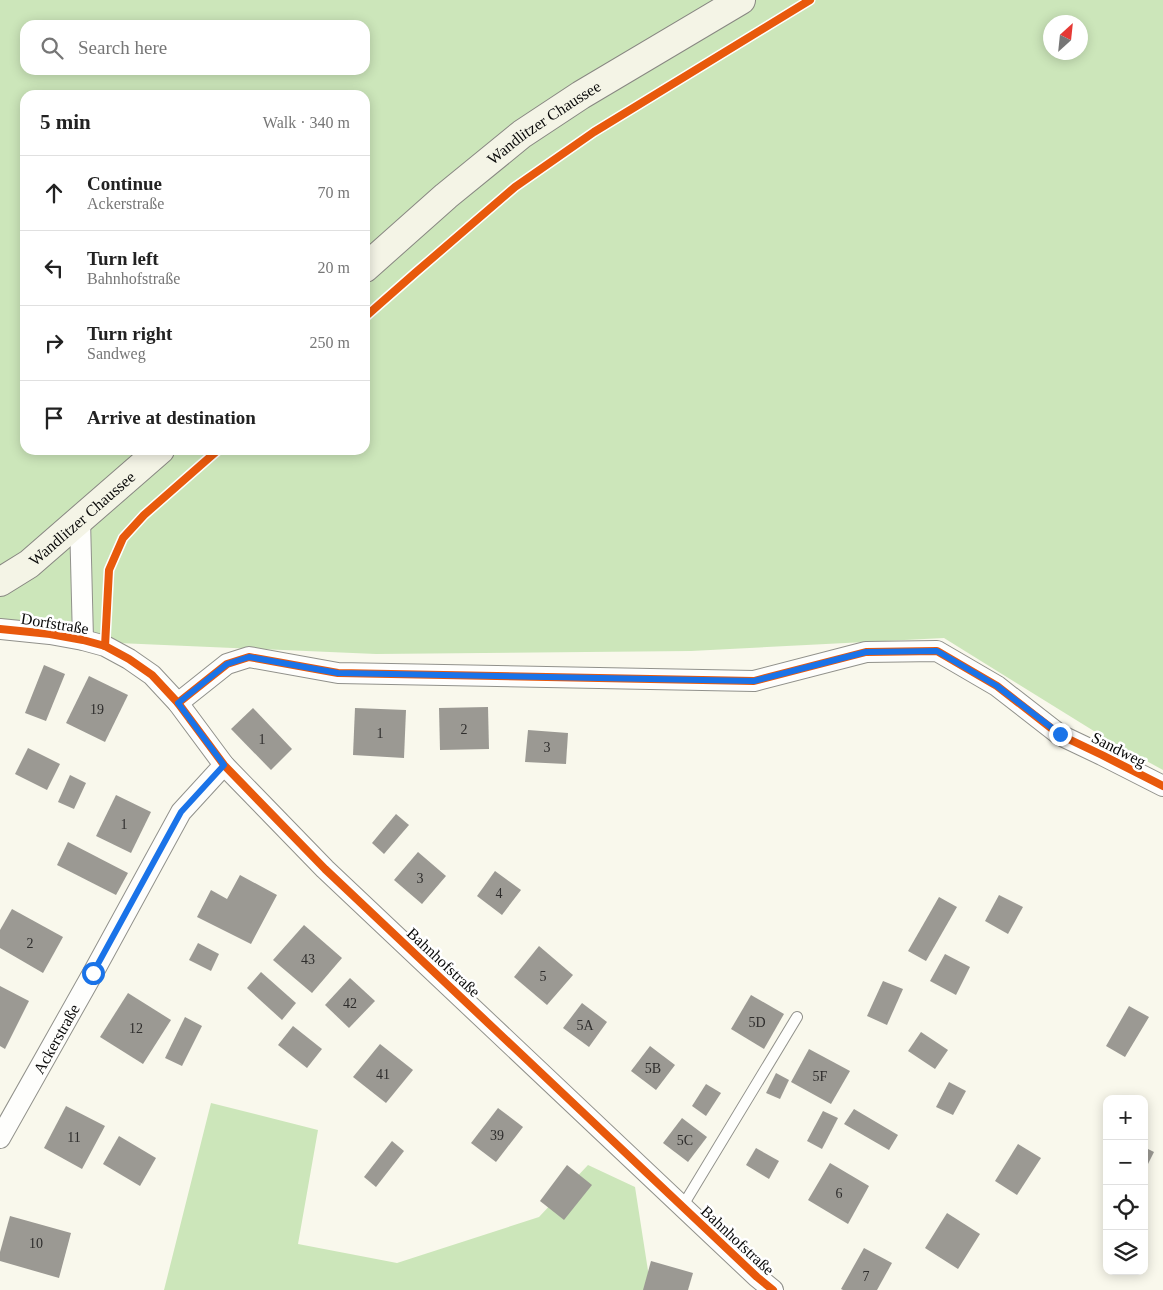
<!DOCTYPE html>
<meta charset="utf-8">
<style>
:root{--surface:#fff;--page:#f6f6f6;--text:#222;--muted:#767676;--line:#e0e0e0}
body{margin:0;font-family:"Times New Roman",serif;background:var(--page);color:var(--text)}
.controls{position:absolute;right:15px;bottom:15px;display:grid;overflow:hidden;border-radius:10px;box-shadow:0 2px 12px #0003}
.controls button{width:45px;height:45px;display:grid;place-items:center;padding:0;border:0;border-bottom:1px solid var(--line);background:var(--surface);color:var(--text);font:25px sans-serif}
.compass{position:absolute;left:1043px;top:15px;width:45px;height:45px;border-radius:50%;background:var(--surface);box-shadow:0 2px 12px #0003;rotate:27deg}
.stop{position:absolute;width:15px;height:15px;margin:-11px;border:4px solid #1a73e8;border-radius:50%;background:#fff}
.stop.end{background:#1a73e8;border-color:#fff;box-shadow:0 1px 5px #0008}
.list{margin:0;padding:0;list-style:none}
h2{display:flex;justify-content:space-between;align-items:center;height:65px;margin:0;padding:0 20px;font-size:21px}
h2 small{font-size:16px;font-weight:400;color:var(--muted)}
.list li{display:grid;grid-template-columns:32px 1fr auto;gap:15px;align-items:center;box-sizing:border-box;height:75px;padding:0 20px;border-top:1px solid var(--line)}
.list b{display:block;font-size:19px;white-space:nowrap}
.list p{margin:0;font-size:16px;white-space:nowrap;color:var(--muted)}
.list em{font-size:16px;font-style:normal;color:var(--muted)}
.icon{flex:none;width:28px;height:28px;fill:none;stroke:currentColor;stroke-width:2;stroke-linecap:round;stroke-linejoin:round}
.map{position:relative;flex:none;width:1163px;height:1290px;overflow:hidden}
.search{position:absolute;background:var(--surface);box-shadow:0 2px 12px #0003;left:20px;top:20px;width:350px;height:55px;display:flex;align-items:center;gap:12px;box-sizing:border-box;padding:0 18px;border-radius:15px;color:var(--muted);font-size:19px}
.panel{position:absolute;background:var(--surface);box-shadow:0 2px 12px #0003;left:20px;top:90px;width:350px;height:365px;border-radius:15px}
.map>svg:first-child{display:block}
.forest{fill:#cce6ba;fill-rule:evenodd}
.building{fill:#9b9993}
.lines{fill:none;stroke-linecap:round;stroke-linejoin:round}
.lane-casing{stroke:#91918b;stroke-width:12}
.street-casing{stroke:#91918b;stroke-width:22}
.secondary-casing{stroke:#888782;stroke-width:30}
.lane{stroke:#fefefc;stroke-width:10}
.street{stroke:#fefefc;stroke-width:20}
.secondary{stroke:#f4f4e6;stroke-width:28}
.cycleway-casing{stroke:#fff;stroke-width:11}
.cycleway{stroke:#e8590c;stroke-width:8}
.route{stroke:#1a73e8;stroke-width:6}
.labels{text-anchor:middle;stroke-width:5;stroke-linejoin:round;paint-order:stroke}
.number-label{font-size:14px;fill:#2e2d2c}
.street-label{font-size:16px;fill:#090909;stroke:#fff}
</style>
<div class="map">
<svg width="1163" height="1290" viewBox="0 0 1163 1290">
<rect width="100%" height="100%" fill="#f9f8ec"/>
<g class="forest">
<path d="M0 0H1163V770L1110 741 944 638 691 651 376 654 118 643 0 622ZM1050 22H1080V52H1050ZM25 25H365V70H25ZM25 95H365V450H25Z"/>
<polygon points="211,1103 318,1130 298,1244 397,1263 539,1217 588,1165 635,1187 651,1290 164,1290"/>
</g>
<g class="building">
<polygon points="44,665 65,674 46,721 25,713"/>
<polygon points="89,676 128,695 105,742 66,723"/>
<polygon points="488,707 489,749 440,750 439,708"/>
<polygon points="253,708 292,749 271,770 231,729"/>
<polygon points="355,708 406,710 404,758 353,755"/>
<polygon points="528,730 568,733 566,764 525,762"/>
<polygon points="28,748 60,764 47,790 15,774"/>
<polygon points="70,775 86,783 74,809 58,802"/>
<polygon points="116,795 151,812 131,853 96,836"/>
<polygon points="396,814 409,825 384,854 372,843"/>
<polygon points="68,842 128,873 116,895 57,865"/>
<polygon points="418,852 446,876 422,904 394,880"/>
<polygon points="495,871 521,890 502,915 477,896"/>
<polygon points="240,875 277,895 251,944 197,917 211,890 227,899"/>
<polygon points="999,895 1023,907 1008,934 985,921"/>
<polygon points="939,897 957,907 926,961 908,951"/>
<polygon points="12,909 63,937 43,973 0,948 0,930"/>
<polygon points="304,925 342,958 312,993 273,960"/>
<polygon points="198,943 219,954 211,971 189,960"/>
<polygon points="539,946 573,975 547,1005 514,977"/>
<polygon points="945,954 970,967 956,995 930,981"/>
<polygon points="261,972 296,1003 282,1020 247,988"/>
<polygon points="350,978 375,1001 349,1028 325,1005"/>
<polygon points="883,981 903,989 887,1025 867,1016"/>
<polygon points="0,986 29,1001 5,1049 0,1046"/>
<polygon points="128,993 171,1020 143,1064 100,1037"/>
<polygon points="751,995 784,1014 764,1049 731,1029"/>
<polygon points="582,1003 607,1022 589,1047 563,1028"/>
<polygon points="1129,1006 1149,1017 1125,1057 1106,1046"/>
<polygon points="185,1017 202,1026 182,1066 165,1058"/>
<polygon points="293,1026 322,1049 307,1068 278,1045"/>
<polygon points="921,1032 948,1050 935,1069 908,1051"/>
<polygon points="380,1044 413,1070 386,1103 353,1077"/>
<polygon points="650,1046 675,1065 656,1090 631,1071"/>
<polygon points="809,1049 850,1071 831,1104 791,1082"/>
<polygon points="776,1073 789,1080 780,1099 766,1093"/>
<polygon points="949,1082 966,1091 953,1115 936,1107"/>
<polygon points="706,1084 721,1093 706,1116 692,1106"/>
<polygon points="66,1106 105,1126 82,1169 44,1148"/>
<polygon points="498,1108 523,1127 496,1162 471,1143"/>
<polygon points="854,1109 898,1135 889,1150 844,1124"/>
<polygon points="823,1111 838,1118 822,1149 807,1141"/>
<polygon points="682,1118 707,1137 688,1162 663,1143"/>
<polygon points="119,1136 156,1158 140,1186 103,1164"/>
<polygon points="392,1141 404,1151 376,1187 364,1177"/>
<polygon points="1018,1144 1041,1158 1017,1195 995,1181"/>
<polygon points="1144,1147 1154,1152 1144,1172"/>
<polygon points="756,1148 779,1161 769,1179 746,1165"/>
<polygon points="830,1163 869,1186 848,1224 808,1200"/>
<polygon points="567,1165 592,1185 564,1220 540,1201"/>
<polygon points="947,1213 980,1234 958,1269 925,1248"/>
<polygon points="10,1216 71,1233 59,1278 0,1261 0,1252"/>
<polygon points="864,1248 892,1263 877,1290 843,1290 841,1289"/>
<polygon points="651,1261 693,1273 688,1290 643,1290"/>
</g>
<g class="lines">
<g class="lane-casing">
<polyline id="lane" points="682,1207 797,1017"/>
</g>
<g class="street-casing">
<g id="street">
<polyline points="80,520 83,640"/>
<polyline points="0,629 50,634 83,640 105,646 129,659 152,675 178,703 224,765 325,869 757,1277 773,1290"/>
<polyline points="178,703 227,664 249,657 338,673 754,681 866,652 937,651 997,686 1060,735 1102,755 1163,786"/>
<path id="s1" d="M0 1138 93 973 181 812 224 765"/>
</g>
</g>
<g class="secondary-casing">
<g id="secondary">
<path id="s2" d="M365 268 446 196 522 134 581 95 741 0"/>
<path id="s3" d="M0 582 29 564 160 450"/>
</g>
</g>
<use href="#lane" class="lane"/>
<use href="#street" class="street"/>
<use href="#secondary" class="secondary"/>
<g class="cycleway-casing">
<g id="cycleway">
<polyline points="365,317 415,273 515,187 594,132 810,0"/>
<polyline points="0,629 50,634 83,640 105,646 129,659 152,675 178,703 224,765 325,869 757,1277 773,1290"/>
<polyline points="105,646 109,570 123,538 144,515 218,450"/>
<polyline points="178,703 227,664 249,657 338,673 754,681 866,652 937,651 997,686 1060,735 1102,755 1163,786"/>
</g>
</g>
<use href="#cycleway" class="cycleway"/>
</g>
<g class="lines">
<polyline class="route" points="93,973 181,812 224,765 178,703 227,664 249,657 338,673 754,681 866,652 937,651 997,686 1060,734"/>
</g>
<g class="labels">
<g class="number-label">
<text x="97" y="714">19</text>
<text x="464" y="734">2</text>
<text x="380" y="738">1</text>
<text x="262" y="744">1</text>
<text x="547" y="752">3</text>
<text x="124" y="829">1</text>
<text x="420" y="883">3</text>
<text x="499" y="898">4</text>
<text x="30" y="948">2</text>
<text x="308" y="964">43</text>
<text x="543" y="981">5</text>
<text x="350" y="1008">42</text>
<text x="757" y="1027">5D</text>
<text x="585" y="1030">5A</text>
<text x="136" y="1033">12</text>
<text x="653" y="1073">5B</text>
<text x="383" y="1079">41</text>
<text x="820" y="1081">5F</text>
<text x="497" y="1140">39</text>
<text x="74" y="1142">11</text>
<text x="685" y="1145">5C</text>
<text x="839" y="1198">6</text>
<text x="36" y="1248">10</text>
<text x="866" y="1281">7</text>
</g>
<g class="street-label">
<text dy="6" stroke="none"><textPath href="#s2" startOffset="231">Wandlitzer Chaussee</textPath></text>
<text dy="6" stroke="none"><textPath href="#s3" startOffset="104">Wandlitzer Chaussee</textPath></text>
<text transform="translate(55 623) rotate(9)" y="6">Dorfstraße</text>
<text transform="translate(1119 749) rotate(27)" y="6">Sandweg</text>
<text transform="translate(444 962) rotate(43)" y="6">Bahnhofstraße</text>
<text dy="6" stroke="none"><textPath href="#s1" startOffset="114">Ackerstraße</textPath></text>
<text transform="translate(738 1240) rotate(43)" y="6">Bahnhofstraße</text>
</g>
</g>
</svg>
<div class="controls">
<button>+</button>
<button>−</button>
<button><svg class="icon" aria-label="locate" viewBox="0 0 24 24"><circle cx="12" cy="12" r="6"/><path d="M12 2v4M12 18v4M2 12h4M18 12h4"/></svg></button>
<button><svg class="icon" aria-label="layers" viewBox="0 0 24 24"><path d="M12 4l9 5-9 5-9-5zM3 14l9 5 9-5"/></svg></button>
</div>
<svg class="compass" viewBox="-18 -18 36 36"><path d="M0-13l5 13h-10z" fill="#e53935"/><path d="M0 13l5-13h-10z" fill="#767676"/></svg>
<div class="stop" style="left:93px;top:973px"></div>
<div class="stop end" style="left:1060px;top:734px"></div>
<div class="search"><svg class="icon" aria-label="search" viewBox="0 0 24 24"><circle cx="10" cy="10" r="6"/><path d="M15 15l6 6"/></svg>Search here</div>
<section class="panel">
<h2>5 min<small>Walk · 340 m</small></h2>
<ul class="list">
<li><svg class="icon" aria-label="ahead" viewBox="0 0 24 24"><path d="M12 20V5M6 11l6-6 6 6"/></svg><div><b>Continue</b><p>Ackerstraße</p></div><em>70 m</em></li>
<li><svg class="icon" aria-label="left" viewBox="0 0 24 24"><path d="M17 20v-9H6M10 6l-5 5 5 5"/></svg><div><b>Turn left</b><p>Bahnhofstraße</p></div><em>20 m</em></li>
<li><svg class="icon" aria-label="right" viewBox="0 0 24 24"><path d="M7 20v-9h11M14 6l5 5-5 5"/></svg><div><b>Turn right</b><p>Sandweg</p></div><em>250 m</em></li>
<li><svg class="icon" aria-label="arrive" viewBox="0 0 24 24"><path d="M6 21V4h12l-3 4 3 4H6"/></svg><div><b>Arrive at destination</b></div></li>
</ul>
</section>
</div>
